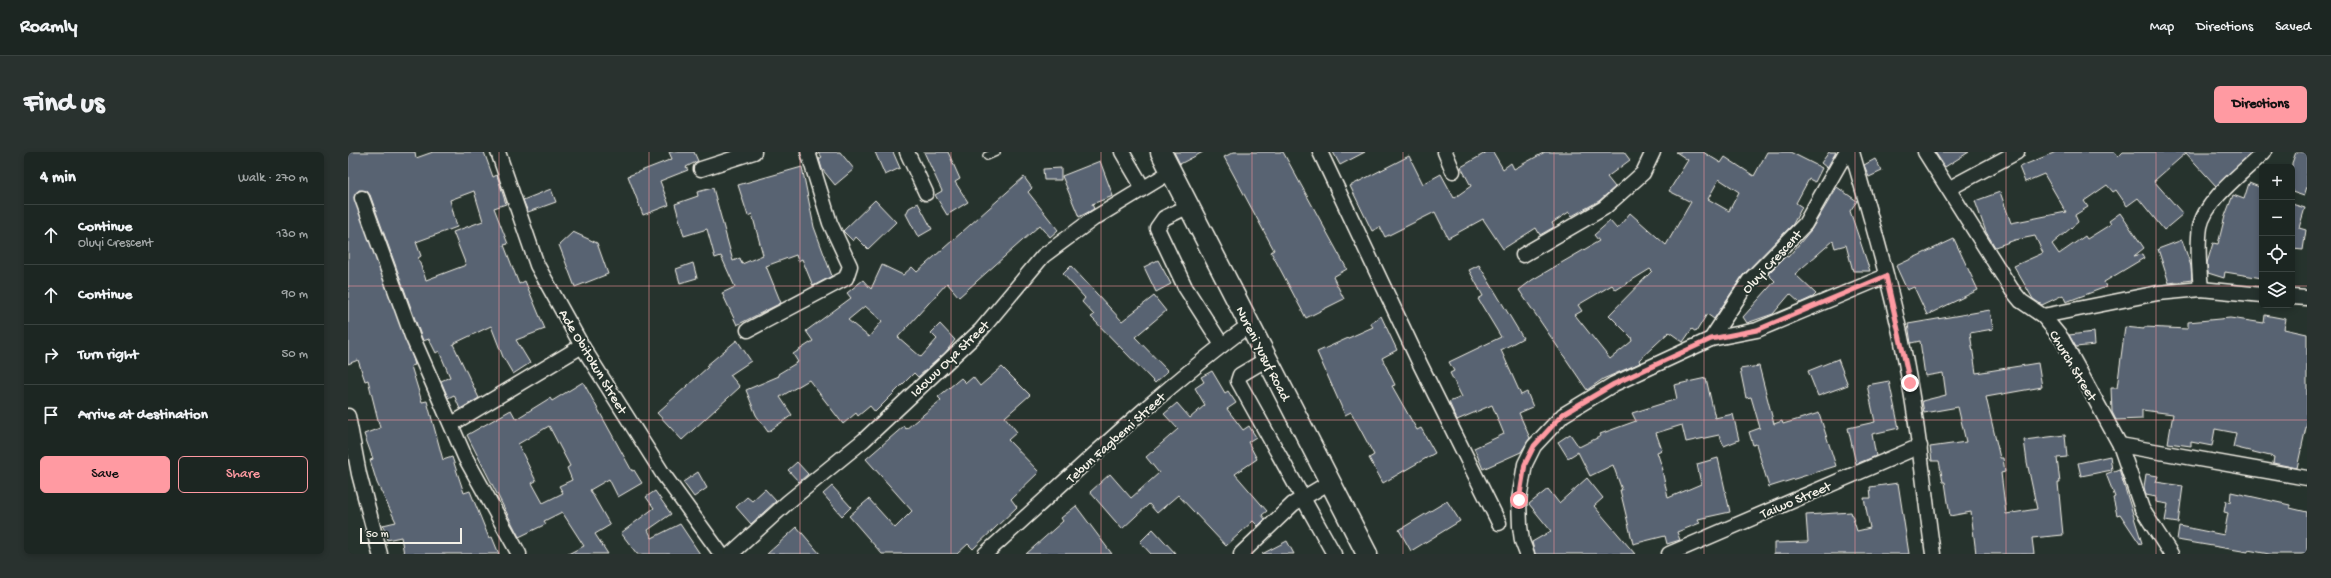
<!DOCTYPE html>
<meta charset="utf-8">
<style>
:root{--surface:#1c2622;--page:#29322f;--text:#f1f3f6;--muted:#a0a5a5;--line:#3a4340;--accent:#ff9aa2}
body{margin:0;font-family:"Gochi Hand",sans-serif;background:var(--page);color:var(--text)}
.controls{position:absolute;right:12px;top:12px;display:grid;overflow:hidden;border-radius:6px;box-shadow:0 2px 6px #0003}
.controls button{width:36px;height:36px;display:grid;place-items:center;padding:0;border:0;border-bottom:1px solid var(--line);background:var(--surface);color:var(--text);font:20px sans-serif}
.scale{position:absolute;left:12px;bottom:10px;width:102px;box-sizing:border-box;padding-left:4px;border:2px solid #f4f1e8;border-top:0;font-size:11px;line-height:14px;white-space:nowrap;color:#f4f1e8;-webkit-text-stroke:3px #26332d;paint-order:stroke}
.stop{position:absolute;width:12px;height:12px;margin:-9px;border:3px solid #ff9aa2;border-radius:50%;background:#fff}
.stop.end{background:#ff9aa2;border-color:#fff;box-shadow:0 1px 4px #0008}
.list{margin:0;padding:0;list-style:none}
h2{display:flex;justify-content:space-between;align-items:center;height:52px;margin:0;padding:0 16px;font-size:17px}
h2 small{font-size:13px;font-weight:400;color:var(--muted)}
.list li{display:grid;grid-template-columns:26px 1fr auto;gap:12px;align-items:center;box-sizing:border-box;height:60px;padding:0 16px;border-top:1px solid var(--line)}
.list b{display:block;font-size:15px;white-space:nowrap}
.list p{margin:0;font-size:13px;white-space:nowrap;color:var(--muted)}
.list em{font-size:13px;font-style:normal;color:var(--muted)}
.actions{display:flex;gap:8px;padding:12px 16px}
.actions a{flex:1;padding:9px 0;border:1px solid var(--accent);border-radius:6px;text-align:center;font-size:14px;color:var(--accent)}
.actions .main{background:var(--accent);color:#111}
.icon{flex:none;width:22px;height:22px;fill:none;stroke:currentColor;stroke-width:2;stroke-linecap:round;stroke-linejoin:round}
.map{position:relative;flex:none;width:1959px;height:402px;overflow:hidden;border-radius:6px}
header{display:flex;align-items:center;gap:24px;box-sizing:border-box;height:56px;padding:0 20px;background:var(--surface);border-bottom:1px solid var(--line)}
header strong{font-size:19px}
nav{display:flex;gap:22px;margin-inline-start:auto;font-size:14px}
.intro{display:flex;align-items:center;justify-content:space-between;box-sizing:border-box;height:96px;padding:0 24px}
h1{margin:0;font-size:28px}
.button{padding:10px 18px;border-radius:6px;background:var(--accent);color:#111;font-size:14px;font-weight:700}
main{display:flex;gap:24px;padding:0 24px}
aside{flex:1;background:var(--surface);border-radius:6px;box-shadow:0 2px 6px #0003}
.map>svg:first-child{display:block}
.building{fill:#596472;stroke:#f4f1e8;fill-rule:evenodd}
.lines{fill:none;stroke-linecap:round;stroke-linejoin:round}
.lane-casing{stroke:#f4f1e8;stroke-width:10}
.street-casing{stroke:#f4f1e8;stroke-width:17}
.secondary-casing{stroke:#f4f1e8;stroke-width:23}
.lane{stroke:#26332d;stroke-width:7}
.street{stroke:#26332d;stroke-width:14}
.secondary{stroke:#26332d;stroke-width:20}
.route{stroke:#ff9aa2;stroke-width:5}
.grid{fill:none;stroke:#ff9aa2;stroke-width:1;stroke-opacity:0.55}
.labels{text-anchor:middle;stroke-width:4;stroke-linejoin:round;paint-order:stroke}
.street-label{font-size:14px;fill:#f4f1e8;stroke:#26332d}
</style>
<header>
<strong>Roamly</strong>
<nav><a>Map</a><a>Directions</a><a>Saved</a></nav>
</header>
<div class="intro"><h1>Find us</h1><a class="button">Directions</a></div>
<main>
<aside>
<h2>4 min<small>Walk · 270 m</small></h2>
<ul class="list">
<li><svg class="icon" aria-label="ahead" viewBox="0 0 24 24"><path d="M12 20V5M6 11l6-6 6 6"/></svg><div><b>Continue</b><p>Oluyi Crescent</p></div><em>130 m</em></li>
<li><svg class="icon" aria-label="ahead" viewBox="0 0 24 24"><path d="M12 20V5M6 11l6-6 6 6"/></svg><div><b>Continue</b></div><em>90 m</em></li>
<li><svg class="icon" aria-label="right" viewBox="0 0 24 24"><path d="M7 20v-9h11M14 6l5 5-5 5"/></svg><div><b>Turn right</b></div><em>50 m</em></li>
<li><svg class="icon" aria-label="arrive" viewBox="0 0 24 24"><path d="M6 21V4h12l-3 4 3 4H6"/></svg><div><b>Arrive at destination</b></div></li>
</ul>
<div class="actions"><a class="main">Save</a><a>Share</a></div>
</aside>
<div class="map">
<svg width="1959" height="402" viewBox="0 0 1959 402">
<rect width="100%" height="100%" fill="#26332d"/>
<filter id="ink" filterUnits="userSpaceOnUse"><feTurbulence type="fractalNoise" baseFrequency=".025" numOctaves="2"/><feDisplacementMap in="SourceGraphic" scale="8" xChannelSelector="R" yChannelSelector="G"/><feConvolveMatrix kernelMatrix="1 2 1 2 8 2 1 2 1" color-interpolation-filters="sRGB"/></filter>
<g filter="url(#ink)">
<g class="building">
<path d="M0 0H67L68 6 85 0H136L145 25 149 23 158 52 146 56 160 92 156 93 171 132 177 129 197 177 168 188 182 211 165 222 155 205 143 174 105 192 131 246 112 257 106 243 100 246 93 229 102 225 91 199 88 201 81 187 75 189 72 181 22 43 19 39 11 38 6 45 65 206 67 213 63 214 74 250 79 249 95 308 104 305 116 341 122 339 141 386 144 385 151 402H56L53 385 39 388 35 373 48 370 29 331 22 308 25 307 16 282 32 276 20 228 17 229 10 208 0 212ZM126 39 135 69 105 80 118 113 78 128 70 106 73 104 68 90 109 75 102 48Z"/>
<polygon points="321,0 346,0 350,9 338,15 340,18 312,29 321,53 295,63 280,24 324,7"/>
<polygon points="470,0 492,0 506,17 487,33 474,17 471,7 474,5"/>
<polygon points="527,0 545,0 552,16 537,23"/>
<polygon points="576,0 600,0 612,27 607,30 620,50 599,63 587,43 594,39"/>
<polygon points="826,0 855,0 832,12"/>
<polygon points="886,0 935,0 999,117 985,125 996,147 958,166 923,100 926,98 876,5"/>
<polygon points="985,0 1017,0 992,13"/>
<polygon points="1139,0 1145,0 1155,17 1163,11 1166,17 1197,0 1276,0 1282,8 1259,25 1267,35 1251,49 1224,64 1221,60 1204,71 1206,75 1192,83 1188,76 1155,97 1135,67 1100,86 1087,60 1037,85 1032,75 1024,79 1002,34 1061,4 1075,32 1093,22 1106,46 1123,34 1113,15"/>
<path d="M1328 0H1355L1373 11 1377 5 1406 24 1419 0H1442L1474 16 1467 30 1461 27 1448 51 1454 55 1445 72 1395 123 1366 167 1359 162 1348 180 1344 177 1335 190 1321 180 1291 208 1292 210 1290 212 1255 227 1239 238 1171 138 1184 128 1251 89 1246 83 1262 69 1269 77 1282 61 1318 93 1343 50 1321 39 1340 8ZM1371 27 1391 40 1381 59 1360 47ZM1302 117 1304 119 1261 163 1283 185 1284 189 1262 207 1227 163 1234 159 1230 153 1264 133 1268 138Z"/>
<polygon points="1481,0 1488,0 1479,16 1473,11"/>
<polygon points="1587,0 1621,0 1597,15"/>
<polygon points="1708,0 1766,0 1770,5 1775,0 1904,0 1868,34 1838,1 1806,29 1835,62 1816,78 1790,46 1779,54 1768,38 1765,40 1759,33 1736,49 1740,55 1727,63 1730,70 1704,92 1711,102 1737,84 1739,87 1763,72 1761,69 1772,61 1796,96 1786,104 1794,102 1796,106 1756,130 1758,135 1718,150 1715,143 1694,153 1685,147 1666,114 1695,101 1687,84 1667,88 1647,95 1638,80 1627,49 1652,40 1663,71 1718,60 1696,22 1677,30 1671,15"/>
<polygon points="1948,0 1959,0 1959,35 1956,44 1944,40 1944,11"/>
<polygon points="1527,7 1534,19 1521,25 1516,13"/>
<polygon points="752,9 765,44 744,52 746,57 731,65 714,24"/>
<polygon points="454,15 466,75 484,124 465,134 454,107 450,109 448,103 418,114 433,151 389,173 374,141 387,135 373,104 367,106 359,77 336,84 327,52 350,44 349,40 365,36 385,109 392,106 394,112 415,103 404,62 400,64 390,33"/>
<polygon points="713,16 713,28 696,28 695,17"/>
<path d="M676 25 684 36 680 40 710 78 702 85 692 73 611 145 599 131 550 185 573 205 589 187 583 181 592 172 607 188 597 201 570 225 566 221 527 260 522 254 510 264 508 261 495 272 461 228 432 245 444 263 420 280 408 263 398 238 431 224 430 222 450 210 445 202 465 189 458 179 503 146 499 141 515 128 523 137 534 113 555 123 564 115 569 120ZM517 154 534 169 521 185 500 168Z"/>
<polygon points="1901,31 1914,36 1914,126 1877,120 1876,126 1860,121 1859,111 1865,91 1870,92 1877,64 1885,43 1896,47"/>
<polygon points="1489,35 1509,49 1502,59 1522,119 1505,119 1498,93 1487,96 1485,89 1447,122 1468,142 1465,145 1452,151 1442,142 1425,162 1399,171 1395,165 1427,129 1420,122 1438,104 1440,105 1463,78"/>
<polygon points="203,37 208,50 180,60 175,48"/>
<polygon points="527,48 548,70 520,97 508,85 505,89 495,79"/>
<polygon points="570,51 584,77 570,85 558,62 561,56"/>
<polygon points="1944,52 1957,56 1951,76 1958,78 1955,98 1944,97"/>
<polygon points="225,80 249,91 260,122 227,135 211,93"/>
<polygon points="1606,87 1630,138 1579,163 1566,135 1559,138 1548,114"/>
<polygon points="1834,88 1843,114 1844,128 1821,131 1810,97"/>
<polygon points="810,108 823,132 808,140 796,115"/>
<polygon points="345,111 349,126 332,131 328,117"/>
<polygon points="1131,113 1175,186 1153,198 1173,243 1179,240 1185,255 1171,261 1182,286 1173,300 1135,317 1126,296 1156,282 1144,253 1109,268 1101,250 1114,245 1102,221 1106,219 1101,210 1153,185 1130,147 1135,144 1121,118"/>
<polygon points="723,114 774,169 806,144 818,159 787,185 820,219 807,231 743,165 746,163 734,150 737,146 715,122"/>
<polygon points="1642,158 1645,177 1622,181 1628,221 1690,211 1694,235 1638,245 1649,293 1652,306 1655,306 1657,320 1653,321 1658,362 1689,357 1679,310 1676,288 1717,283 1719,305 1709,306 1712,331 1710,331 1715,383 1684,386 1686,402 1628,402 1623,360 1602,364 1597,330 1595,330 1591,309 1584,309 1582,295 1618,290 1610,255 1576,261 1574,249 1598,243 1595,221 1577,224 1572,189 1563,191 1560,172"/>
<polygon points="1917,163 1938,167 1936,177 1959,182 1959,271 1949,316 1925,311 1926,305 1885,295 1888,281 1867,277 1864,294 1843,290 1843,294 1820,291 1825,262 1794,258 1794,267 1768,268 1764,260 1763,236 1769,236 1777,175 1796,177 1796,175 1840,177 1840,170 1882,166 1916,171"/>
<polygon points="1033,164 1049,198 1034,206 1047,233 1044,234 1069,278 1073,276 1087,301 1035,331 1021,306 1026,303 1003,260 997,263 969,200 1025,175 1022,171"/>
<polygon points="1746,180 1747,193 1728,195 1721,183"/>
<polygon points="389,188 403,209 382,223 392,235 334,288 309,261 360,215 358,214"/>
<polygon points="1490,207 1500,233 1470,244 1460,219"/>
<polygon points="1411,214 1426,272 1434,269 1435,272 1471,261 1488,314 1421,335 1408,292 1405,293 1401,280 1412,276 1403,245 1398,246 1392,217"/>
<polygon points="654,215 682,243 657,265 669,280 660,288 691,320 663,347 669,355 625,397 620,392 609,402 534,402 501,364 521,347 547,376 564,359 518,307 556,274 558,277 593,248 590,245 613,226 618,231 625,225 632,234"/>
<polygon points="864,219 877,241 880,239 888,251 879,257 895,278 901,274 908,285 900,290 909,307 887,322 919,359 914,363 917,367 910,374 905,369 878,394 830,343 809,361 801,352 774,377 742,340 762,322 783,346 811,321 798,305 830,277 816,262 829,251 842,266 857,253 847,236 856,230 853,225"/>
<polygon points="1358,226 1367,266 1385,262 1391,288 1376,294 1371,283 1338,290 1334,273 1308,281 1314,298 1309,300 1315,318 1314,318 1320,346 1353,332 1349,312 1370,306 1382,360 1350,367 1352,371 1329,380 1332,388 1319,392 1317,384 1285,392 1272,338 1274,338 1265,313 1242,324 1230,300 1220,306 1210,290 1222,282 1231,295 1253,284 1252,282 1288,269 1284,261 1329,247 1326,233"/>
<polygon points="1541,229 1551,276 1524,282 1528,304 1508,312 1500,276 1527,270 1519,233"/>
<path d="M235 230 284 319 286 318 294 331 270 345 261 327 242 338 262 373 247 382 260 402H220L236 394 214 360 196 369 198 372 171 385 119 283 163 258 168 267 202 246 204 249ZM201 274 222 314 219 316 224 328 211 334 215 341 195 351 184 331 188 329 170 292Z"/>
<polygon points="1762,304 1764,318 1733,324 1730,311"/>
<polygon points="449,310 460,322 451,330 440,318"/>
<polygon points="1771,317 1794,391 1792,392 1772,362 1769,363 1765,346 1767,345 1758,322"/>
<polygon points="350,320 359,336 346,345 335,330"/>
<polygon points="1798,322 1810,324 1808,330 1835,334 1830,371 1817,369 1820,352 1808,350 1808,345 1798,343 1796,335"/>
<polygon points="1239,326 1255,346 1246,354 1287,402 1187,402 1184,390 1203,379 1181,352 1200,337 1211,351"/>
<polygon points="1550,331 1561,402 1426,402 1426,391 1460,390 1458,363 1503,360 1509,379 1522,376 1516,346 1523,346 1522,335"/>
<polygon points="484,334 503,355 494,364 475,342"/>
<polygon points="417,337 428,349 403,372 388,355 399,345 404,349"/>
<polygon points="307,339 323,362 300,378 304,386 332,372 352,402 289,402 273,381 306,356 298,345"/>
<polygon points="1883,340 1942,353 1942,356 1959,360 1959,402 1921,402 1900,398 1900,400 1829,388 1831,374 1876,383 1880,361 1876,360 1878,349 1882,350"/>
<polygon points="1099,349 1112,369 1063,399 1051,378"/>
<polygon points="728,354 764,402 678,402 715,369 713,366"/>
<polygon points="449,375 472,402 419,402"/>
<polygon points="805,377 828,402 803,402 792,390"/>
<polygon points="939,389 946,402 914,402"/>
</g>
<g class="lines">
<g class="lane-casing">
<polyline id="lane" points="639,4 648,0"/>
</g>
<g class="street-casing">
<g id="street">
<polyline points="150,0 189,113 234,194 315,322 373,402"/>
<polyline points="559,0 578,41"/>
<polyline points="774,0 795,36"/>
<polyline points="972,0 1072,212 1151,371"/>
<polyline points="1097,0 1105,19"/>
<path d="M1504 0C1526 77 1549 154 1562 233 1572 289 1577 346 1585 402"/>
<polyline points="1577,0 1664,138 1673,149 1695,164 1714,187 1772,293 1794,357 1823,402"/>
<polyline points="353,17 406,0"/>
<polyline points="1602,36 1669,0"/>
<polyline points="14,46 64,184 117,305 171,402"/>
<polyline points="841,54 816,66 809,76 837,135 874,193"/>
<polyline points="1175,103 1256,56 1295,21 1305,0"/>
<path d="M1853 137C1851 117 1849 95 1852 75 1857 48 1897 19 1916 0"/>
<polyline points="1944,145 1959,146"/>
<polyline points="1695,164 1810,141 1853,137 1914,143"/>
<polyline points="400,178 498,126 502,114 482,71 460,0"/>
<polyline points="1363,187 1409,178 1538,124"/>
<polyline points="919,207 892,223 890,229 986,402"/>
<polyline points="0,264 11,322 32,402"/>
<polyline points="104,272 234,194"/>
<polyline points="1772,293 1959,326"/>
<polyline points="383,402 440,350 516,288 633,178 695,104 745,67 824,19"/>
<path d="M637 402C724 324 807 242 901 173"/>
<polyline points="893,402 945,352 982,330"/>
<polyline points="1179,402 1174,389 1172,374 1171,348 1177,312 1186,294 1215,263 1266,232 1363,187 1401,129 1457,72 1498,0"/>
<polyline points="1321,402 1572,294"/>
</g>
</g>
<g class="secondary-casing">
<polyline id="secondary" points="813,0 1019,402"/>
</g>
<use href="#lane" class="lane"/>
<use href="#street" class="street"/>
<use href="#secondary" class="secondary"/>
</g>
</g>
<g class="lines" filter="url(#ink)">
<polyline class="route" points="1171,348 1177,312 1186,294 1215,262 1266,232 1363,187 1409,178 1538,124 1562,231"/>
</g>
<path class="grid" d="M151 0V402M301 0V402M452 0V402M603 0V402M753 0V402M904 0V402M1055 0V402M1206 0V402M1356 0V402M1507 0V402M1658 0V402M1808 0V402M0 134H1914M1944 134H1959M0 268H1959"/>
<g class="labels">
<g class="street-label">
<text transform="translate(1423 109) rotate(-47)" y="5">Oluyi Crescent</text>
<text transform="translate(916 201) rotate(63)" y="5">Nureni Yusuf Road</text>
<text transform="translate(601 206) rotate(-44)" y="5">Idowu Oya Street</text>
<text transform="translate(246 209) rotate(59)" y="5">Ade Obitokun Street</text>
<text transform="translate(1726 213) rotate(59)" y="5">Church Street</text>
<text transform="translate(767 285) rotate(-42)" y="5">Tebun Fagbemi Street</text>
<text transform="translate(1447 347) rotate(-23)" y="5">Taiwo Street</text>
</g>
</g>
</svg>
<div class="controls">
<button>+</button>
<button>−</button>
<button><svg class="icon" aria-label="locate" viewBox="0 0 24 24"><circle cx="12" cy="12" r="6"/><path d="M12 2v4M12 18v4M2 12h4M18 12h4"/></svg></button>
<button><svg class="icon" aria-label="layers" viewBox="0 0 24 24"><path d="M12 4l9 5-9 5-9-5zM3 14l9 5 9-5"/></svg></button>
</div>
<div class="scale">50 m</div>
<div class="stop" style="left:1171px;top:348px"></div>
<div class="stop end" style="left:1562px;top:231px"></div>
</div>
</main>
